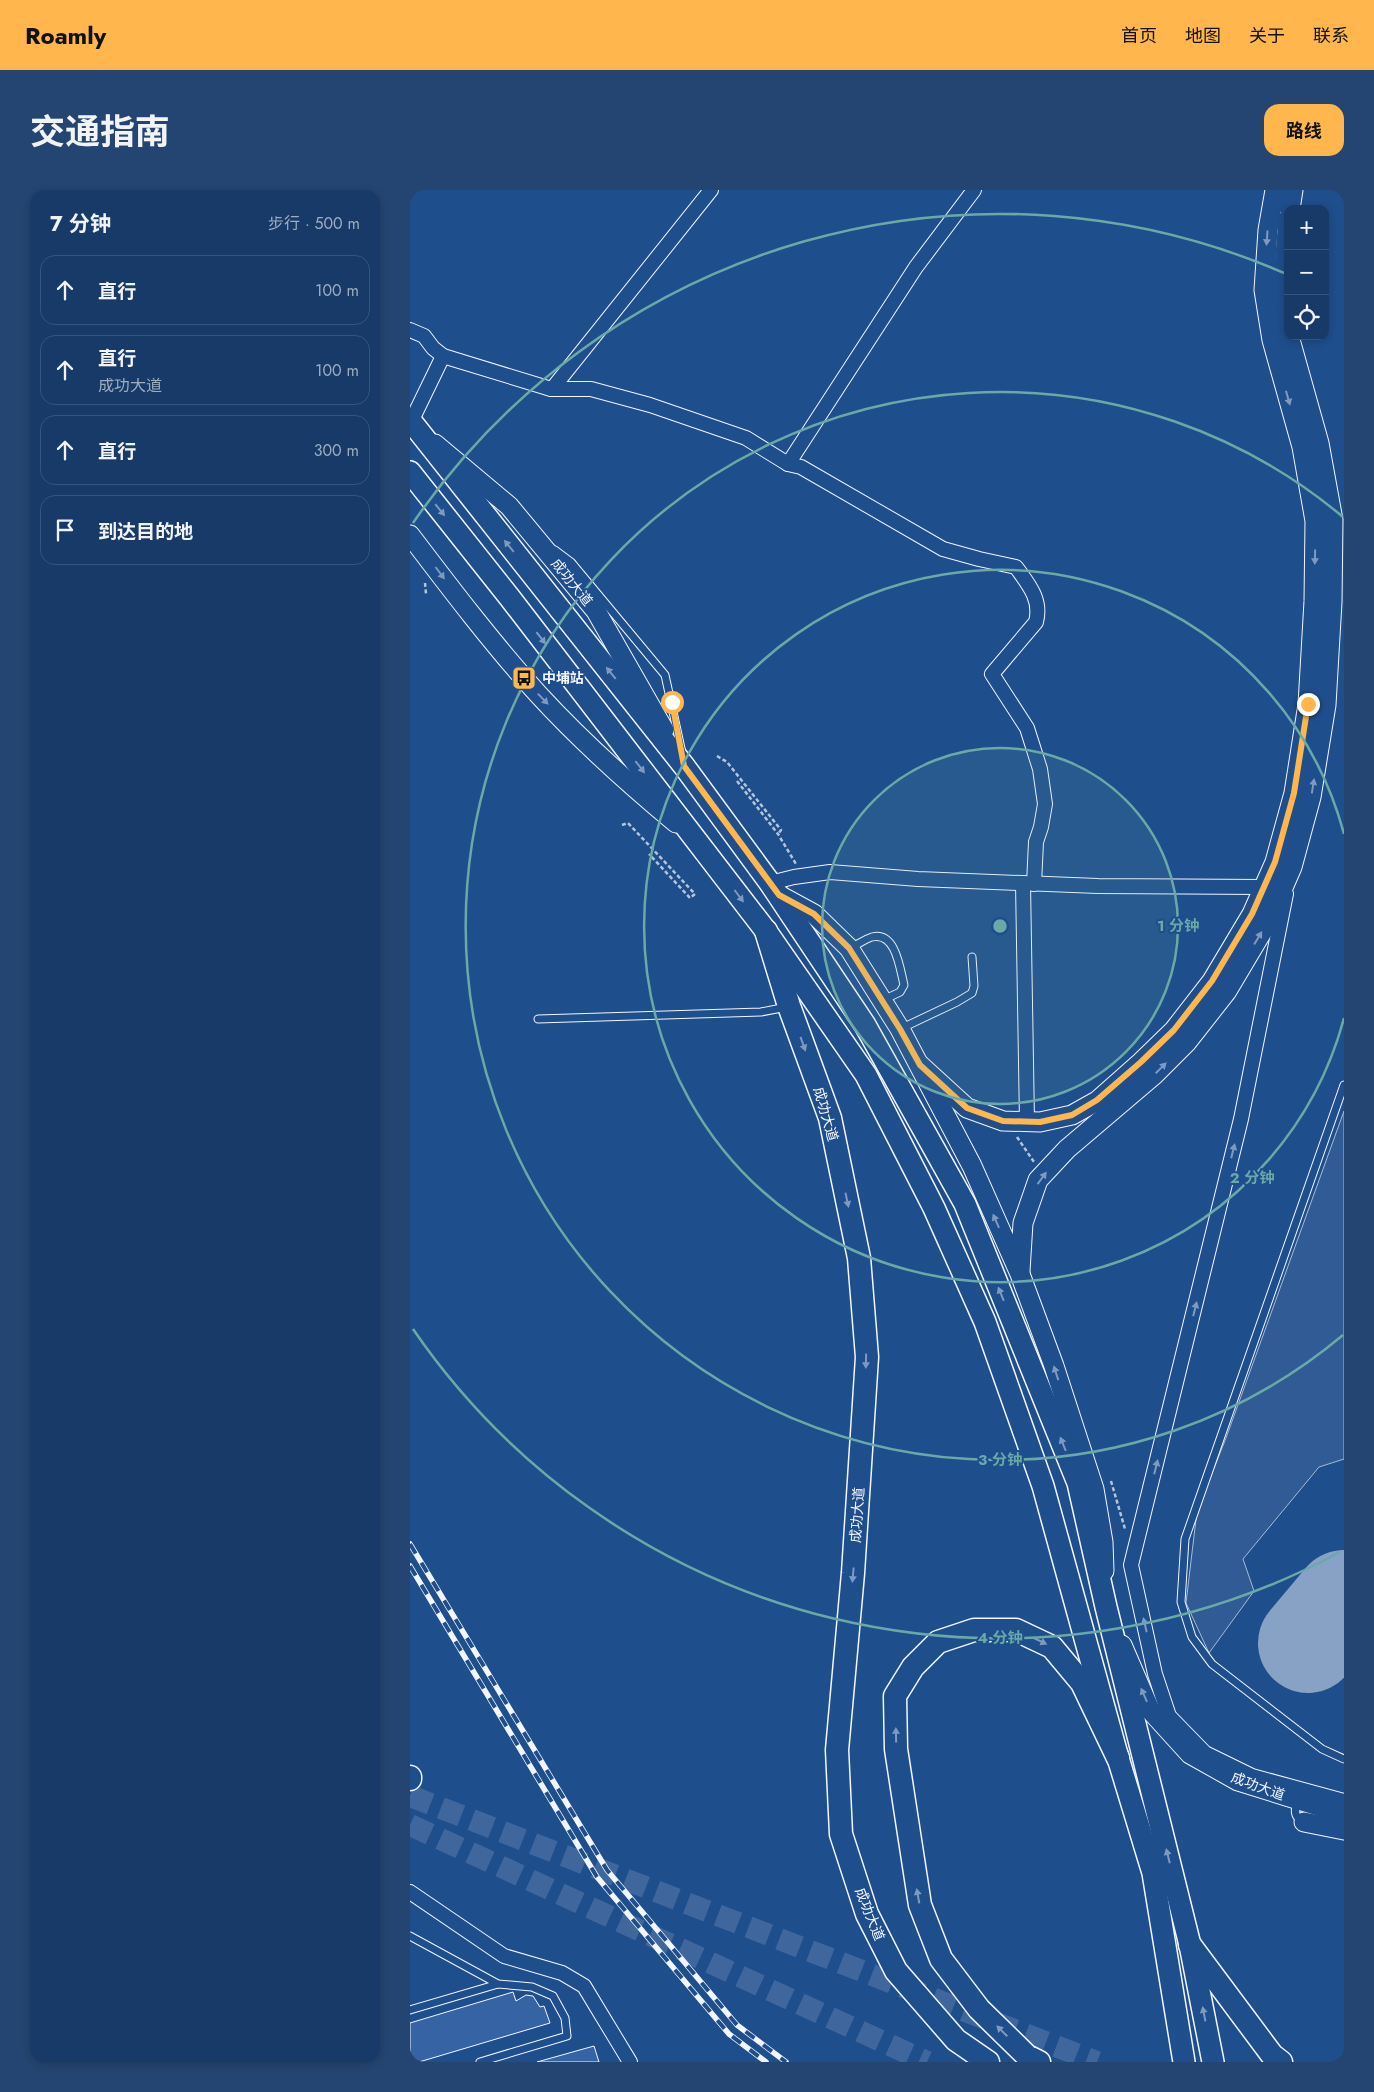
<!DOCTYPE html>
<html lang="zh">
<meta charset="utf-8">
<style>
:root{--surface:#173a69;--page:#244571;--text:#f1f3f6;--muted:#9eadc0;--line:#36547d;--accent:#ffb74d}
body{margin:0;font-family:Jost,"Noto Sans SC",sans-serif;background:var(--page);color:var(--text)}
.controls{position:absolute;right:15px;top:15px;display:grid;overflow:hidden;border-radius:10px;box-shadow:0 2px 8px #0003}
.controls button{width:45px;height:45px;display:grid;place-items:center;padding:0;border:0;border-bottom:1px solid var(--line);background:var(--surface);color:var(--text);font:25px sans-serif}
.stop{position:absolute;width:15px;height:15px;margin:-11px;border:4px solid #ffb74d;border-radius:50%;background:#fff}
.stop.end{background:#ffb74d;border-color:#fff;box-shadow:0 1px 5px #0008}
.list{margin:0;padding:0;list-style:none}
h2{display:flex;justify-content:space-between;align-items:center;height:65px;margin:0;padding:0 20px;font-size:21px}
h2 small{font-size:16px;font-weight:400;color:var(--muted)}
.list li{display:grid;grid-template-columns:32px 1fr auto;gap:15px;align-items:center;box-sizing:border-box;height:70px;margin:0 10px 10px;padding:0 10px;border:1px solid var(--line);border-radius:15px}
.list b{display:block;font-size:19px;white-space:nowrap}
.list p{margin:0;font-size:16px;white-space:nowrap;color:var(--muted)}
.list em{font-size:16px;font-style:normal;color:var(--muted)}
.icon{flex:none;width:28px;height:28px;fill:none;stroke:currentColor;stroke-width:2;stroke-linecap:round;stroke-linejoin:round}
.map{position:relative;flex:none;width:934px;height:1872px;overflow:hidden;border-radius:15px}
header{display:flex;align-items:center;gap:30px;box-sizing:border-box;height:70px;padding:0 25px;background:var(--accent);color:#111}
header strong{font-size:24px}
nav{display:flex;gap:28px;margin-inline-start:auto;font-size:18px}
.intro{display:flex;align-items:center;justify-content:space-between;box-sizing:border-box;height:120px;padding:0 30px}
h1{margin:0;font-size:35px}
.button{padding:12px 22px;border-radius:15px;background:var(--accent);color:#111;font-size:18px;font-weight:700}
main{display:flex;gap:30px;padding:0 30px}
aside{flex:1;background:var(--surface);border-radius:15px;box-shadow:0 2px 8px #0003}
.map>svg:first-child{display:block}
.built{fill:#305b95;stroke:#a8bbd7}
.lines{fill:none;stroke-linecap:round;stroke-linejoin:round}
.runway{stroke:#88a2c6;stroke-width:100}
.building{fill:#3563a3;stroke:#f2f6ff}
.trunk-tunnel{stroke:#3f679d;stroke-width:22;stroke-dasharray:22 11;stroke-linecap:butt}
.service-casing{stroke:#f2f6ff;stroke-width:9}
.minor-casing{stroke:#f2f6ff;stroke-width:16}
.secondary-casing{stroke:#f2f6ff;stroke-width:21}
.primary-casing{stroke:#f2f6ff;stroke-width:24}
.trunk-casing{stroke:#f2f6ff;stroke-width:25}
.path{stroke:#b3c4dc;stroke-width:2.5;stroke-dasharray:4 2.5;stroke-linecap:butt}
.service{stroke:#1f4e8c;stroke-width:7}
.minor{stroke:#1f4e8c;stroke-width:14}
.secondary{stroke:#1f4e8c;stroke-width:19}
.primary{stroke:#1f4e8c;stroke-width:21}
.trunk{stroke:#1f4e8c;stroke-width:22}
.rail-casing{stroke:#f2f6ff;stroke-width:5.5}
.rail{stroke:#1f4e8c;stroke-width:4;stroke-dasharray:11;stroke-linecap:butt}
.oneway{fill:#7e9ac0}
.route{stroke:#ffb74d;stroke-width:6}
.ring{fill:none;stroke:#6aa9a8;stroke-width:2.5}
.labels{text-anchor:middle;stroke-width:4;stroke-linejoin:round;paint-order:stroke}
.street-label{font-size:14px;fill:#f2f6ff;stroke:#1f4e8c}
.poi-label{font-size:14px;font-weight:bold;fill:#f2f6ff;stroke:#1f4e8c;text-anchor:start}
.centre{fill:#6aa9a8;stroke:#1f4e8c;stroke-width:2.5}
.ring-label{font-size:15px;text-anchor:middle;font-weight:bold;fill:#6aa9a8;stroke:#1f4e8c;stroke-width:4;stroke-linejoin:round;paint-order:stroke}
</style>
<header>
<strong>Roamly</strong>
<nav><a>首页</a><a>地图</a><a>关于</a><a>联系</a></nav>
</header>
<div class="intro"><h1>交通指南</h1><a class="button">路线</a></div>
<main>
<aside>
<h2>7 分钟<small>步行 · 500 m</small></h2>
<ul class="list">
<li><svg class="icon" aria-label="ahead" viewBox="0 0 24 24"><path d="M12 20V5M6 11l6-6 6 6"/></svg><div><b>直行</b></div><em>100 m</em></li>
<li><svg class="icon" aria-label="ahead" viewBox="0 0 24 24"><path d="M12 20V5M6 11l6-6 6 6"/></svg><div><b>直行</b><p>成功大道</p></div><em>100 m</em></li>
<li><svg class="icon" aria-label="ahead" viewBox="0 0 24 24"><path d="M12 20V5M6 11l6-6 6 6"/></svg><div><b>直行</b></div><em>300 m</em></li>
<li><svg class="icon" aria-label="arrive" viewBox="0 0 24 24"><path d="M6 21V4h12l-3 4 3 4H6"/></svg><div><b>到达目的地</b></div></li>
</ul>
</aside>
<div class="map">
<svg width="934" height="1872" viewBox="0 0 934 1872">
<rect width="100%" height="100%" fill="#1f4e8c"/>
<polygon class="built" points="934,921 934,1269 909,1277 833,1369 844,1401 799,1463 776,1413 787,1321 816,1248"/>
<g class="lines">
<polyline class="runway" points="898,1453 934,1410"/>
</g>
<g class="building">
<polygon points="103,1802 106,1811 116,1805 123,1806 130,1817 134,1816 140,1833 9,1872 0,1872 0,1833"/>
<polygon points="184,1856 189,1872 127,1872"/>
</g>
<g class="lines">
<g class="trunk-tunnel">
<polyline points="0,1606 687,1872"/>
<polyline points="0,1635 517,1872"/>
</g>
<g class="service-casing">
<g id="service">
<polyline points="145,360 161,372 255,485 272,563"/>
<path d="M440 758C447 755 455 749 462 747 486 741 490 779 494 795L490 802 473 810"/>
<polyline points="128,829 351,822 377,817"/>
<polyline points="490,839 547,812 562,803 564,796 562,767"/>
<polyline points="934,895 775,1349 771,1412 782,1447 802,1474 912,1559 934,1569"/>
<path d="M891 1612 887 1614C884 1621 885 1627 892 1631"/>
<polyline points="0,1746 88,1794 122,1797 143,1806 155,1828 157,1846 70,1872"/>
<polyline points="0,1820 88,1794"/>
</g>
</g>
<g class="minor-casing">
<g id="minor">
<polyline points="0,140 14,146 23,158 33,166 1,232"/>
<path d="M33 166 141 199H181L240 215 336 248 378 274 391 277 533 359 569 369 606 377C618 394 632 409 626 432L582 484 617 538 630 579 635 614 631 637 626 652 624 694"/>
<polyline points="142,199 301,0"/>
<polyline points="378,274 506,77 564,0"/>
<polyline points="360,693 384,687 420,682 508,689 688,696 854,697"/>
<polyline points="613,693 617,932"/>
<polyline points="876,704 831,929 721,1375 745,1484 759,1526 795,1563 842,1586 934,1611"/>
<polyline points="0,1702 94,1766 152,1783 174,1796 220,1872"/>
</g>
</g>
<g class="secondary-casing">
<g id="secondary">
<polyline points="880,19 883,0"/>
<polyline points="878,29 872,100 878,138"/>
<polyline points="25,254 99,316 186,421 254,540"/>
<path d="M0 345C41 399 82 453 128 504 171 551 218 593 266 633"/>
<polyline points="369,705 404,724 439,758 490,839 562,976 610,1084 644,1176 684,1299 693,1352 694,1381"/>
<polyline points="510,875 557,918 593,931 630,932 662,925 687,911 731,872 764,840 802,791 842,724 865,672 884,603 898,514 904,411 905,331 892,257 862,150 854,100 858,40 865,0"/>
<polyline points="610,1081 613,1033 628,990 657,959 744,885 777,852 817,801 858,732 882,677 901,607 916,515 922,412 923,330 909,253 879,146"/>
<polyline points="712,1455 740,1520 780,1564 828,1591 934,1624"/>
<polyline points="894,1632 934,1640"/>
</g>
</g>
<g class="primary-casing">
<g id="primary">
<polyline points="0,230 274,576 360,693 455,835 555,1014 668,1293 696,1417 780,1755 803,1872"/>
<polyline points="0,282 100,408 356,741 456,885 524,1018 575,1132 633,1296 708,1568 743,1683 774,1872"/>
</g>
</g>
<g class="trunk-casing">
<g id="trunk">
<polyline points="356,741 379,816 420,928 449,1068 457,1167 443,1383 427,1560 431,1644 457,1724 486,1781 546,1850 578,1872"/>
<polyline points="0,1587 0,1589"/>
<polyline points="780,1755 862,1865 871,1872"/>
<polyline points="629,1872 617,1866 569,1819 531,1769 510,1715 486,1559 485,1506 503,1477 528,1452 564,1440 606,1440 642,1457 672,1493 708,1568"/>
</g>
</g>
<g class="path">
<polyline points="15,393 16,404"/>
<polyline points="307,566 317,572 371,640 368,644"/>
<polyline points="327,591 368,644 386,674"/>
<polyline points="212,635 218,633 285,704 280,708 239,664"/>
<polyline points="607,947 624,972"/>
<polyline points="701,1291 715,1339"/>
</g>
<use href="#service" class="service"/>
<use href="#minor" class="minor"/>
<use href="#secondary" class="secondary"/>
<use href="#primary" class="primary"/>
<use href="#trunk" class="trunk"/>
<g class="rail-casing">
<g id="rail">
<polyline points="0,1354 197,1680 327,1835 376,1872"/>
<polyline points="0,1376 187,1687 319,1844 356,1872"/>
</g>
</g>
<use href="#rail" class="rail"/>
</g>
<defs><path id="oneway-solid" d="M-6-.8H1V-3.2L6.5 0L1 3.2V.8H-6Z" transform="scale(1.25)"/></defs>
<g class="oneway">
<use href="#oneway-solid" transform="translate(857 48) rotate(94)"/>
<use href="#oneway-solid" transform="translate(878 208) rotate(74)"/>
<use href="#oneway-solid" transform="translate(30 320) rotate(51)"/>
<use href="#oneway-solid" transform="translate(99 356) rotate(-129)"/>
<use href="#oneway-solid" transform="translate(905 367) rotate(91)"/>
<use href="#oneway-solid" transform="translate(30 383) rotate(53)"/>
<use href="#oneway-solid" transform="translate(131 448) rotate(52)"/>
<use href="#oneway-solid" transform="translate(201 483) rotate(-129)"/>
<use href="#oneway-solid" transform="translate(133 509) rotate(46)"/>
<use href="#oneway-solid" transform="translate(230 577) rotate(52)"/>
<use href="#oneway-solid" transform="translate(903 596) rotate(-81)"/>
<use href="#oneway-solid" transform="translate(329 706) rotate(53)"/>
<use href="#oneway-solid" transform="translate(848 748) rotate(-59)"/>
<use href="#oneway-solid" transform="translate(393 854) rotate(70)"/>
<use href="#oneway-solid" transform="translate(751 878) rotate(-45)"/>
<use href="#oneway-solid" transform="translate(823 961) rotate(-76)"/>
<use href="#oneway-solid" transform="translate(632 988) rotate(-54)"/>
<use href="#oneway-solid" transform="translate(437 1010) rotate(78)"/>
<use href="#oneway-solid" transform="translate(586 1031) rotate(-114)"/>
<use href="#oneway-solid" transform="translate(591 1104) rotate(-112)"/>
<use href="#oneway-solid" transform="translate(785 1119) rotate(-76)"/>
<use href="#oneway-solid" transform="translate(456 1171) rotate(91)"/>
<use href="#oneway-solid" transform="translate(646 1183) rotate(-108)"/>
<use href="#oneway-solid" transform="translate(653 1254) rotate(-112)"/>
<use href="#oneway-solid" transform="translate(746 1277) rotate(-76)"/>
<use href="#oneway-solid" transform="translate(443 1385) rotate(95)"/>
<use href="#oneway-solid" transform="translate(735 1435) rotate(-103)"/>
<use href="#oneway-solid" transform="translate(630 1451) rotate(25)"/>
<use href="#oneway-solid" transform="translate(734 1505) rotate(-114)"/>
<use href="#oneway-solid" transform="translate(486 1545) rotate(-91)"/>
<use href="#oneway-solid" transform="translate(758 1666) rotate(-104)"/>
<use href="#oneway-solid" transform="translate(508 1706) rotate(-100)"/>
<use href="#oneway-solid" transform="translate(794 1824) rotate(-101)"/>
<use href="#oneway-solid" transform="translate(592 1841) rotate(-135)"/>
</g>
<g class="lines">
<polyline class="route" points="262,512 274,576 369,705 404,724 439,758 490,839 510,875 557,918 593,931 630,932 662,925 687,910 731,872 764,840 802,791 842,724 865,672 884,603 898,514"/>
</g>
<circle cx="590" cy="736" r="178" fill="#6aa9a8" fill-opacity=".12"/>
<g class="ring">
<circle cx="590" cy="736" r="178"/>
<path d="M934 828A356 356 0 1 1 934 644"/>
<path d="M933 1145A534 534 0 1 1 933 327"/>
<path d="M930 1362A712 712 0 0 1 3 1139M3 333A712 712 0 0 1 874 83"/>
</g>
<defs>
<g id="bus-square" transform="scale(1.25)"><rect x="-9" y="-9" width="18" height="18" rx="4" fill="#ffb74d" stroke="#1f4e8c"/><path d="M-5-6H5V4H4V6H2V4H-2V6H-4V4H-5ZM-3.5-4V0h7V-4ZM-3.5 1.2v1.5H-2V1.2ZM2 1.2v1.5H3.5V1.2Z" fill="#111"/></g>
</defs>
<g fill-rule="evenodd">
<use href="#bus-square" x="114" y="488"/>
</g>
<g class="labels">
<g class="street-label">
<text transform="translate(162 392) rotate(51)" y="5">成功大道</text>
<text transform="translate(416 924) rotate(74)" y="5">成功大道</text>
<text transform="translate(447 1325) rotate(-86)" y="5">成功大道</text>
<text transform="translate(848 1596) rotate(20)" y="5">成功大道</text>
<text transform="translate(460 1724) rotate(68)" y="5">成功大道</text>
</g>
<g class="poi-label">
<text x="132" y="493">中埔站</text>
</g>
</g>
<circle cx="590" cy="736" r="8" class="centre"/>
<g class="ring-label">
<text x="768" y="741">1 分钟</text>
<text x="842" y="993">2 分钟</text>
<text x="590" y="1275">3 分钟</text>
<text x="590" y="1453">4 分钟</text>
</g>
</svg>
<div class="controls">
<button>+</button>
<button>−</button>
<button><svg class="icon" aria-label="locate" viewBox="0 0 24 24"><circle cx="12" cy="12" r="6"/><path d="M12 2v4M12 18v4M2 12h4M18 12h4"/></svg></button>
</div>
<div class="stop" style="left:262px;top:512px"></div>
<div class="stop end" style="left:898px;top:514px"></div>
</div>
</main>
